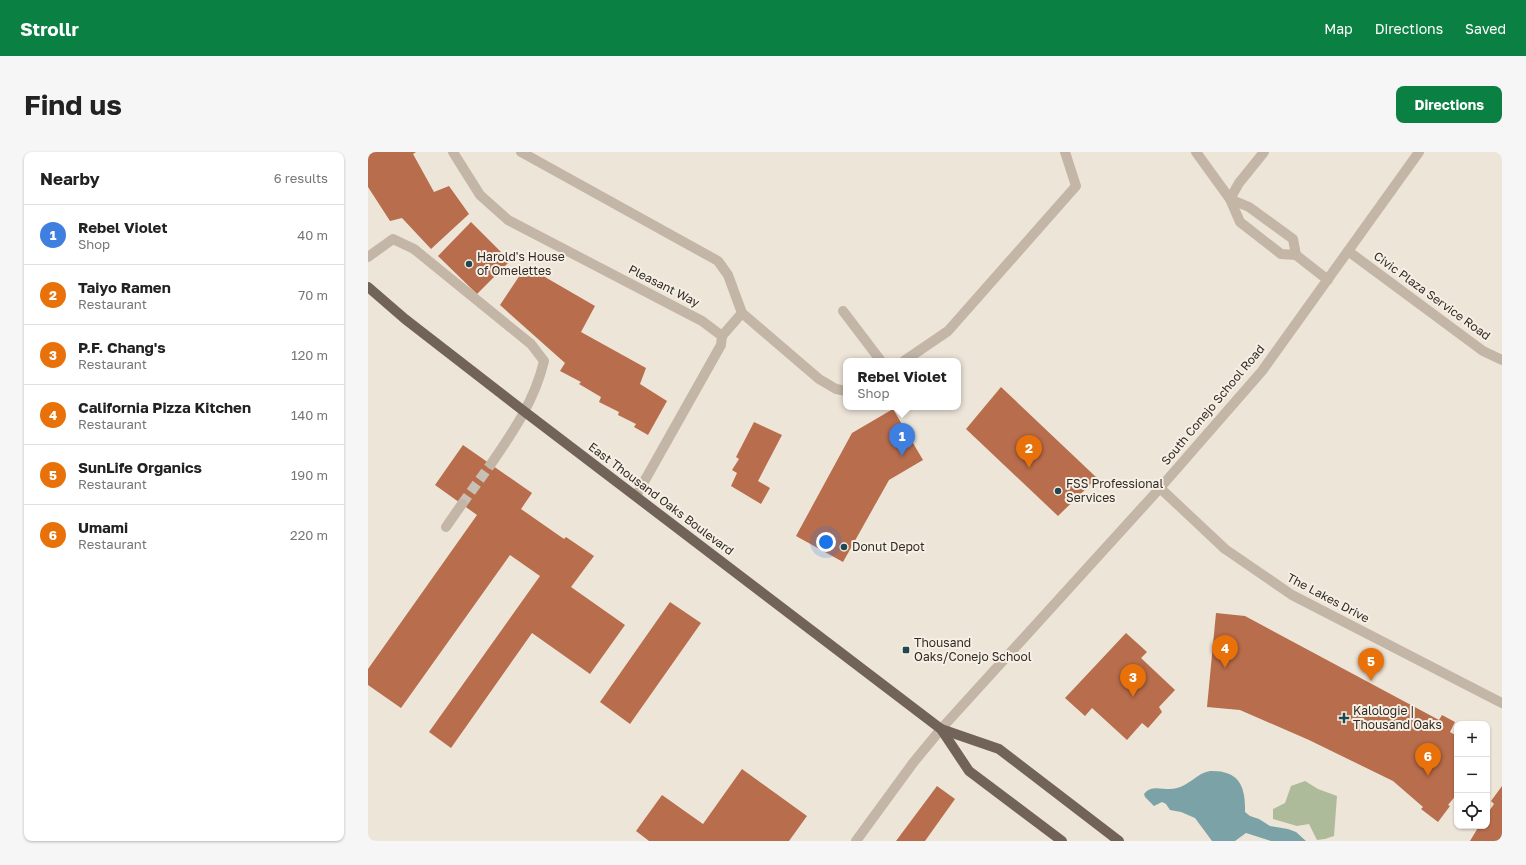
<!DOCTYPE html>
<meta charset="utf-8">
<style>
:root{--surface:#fff;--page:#f6f6f6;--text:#222;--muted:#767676;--line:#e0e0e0;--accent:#0b8043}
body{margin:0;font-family:"Golos Text",sans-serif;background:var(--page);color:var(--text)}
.controls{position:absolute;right:12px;bottom:12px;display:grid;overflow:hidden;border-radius:8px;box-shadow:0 1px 3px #0004}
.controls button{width:36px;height:36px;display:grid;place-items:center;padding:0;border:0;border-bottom:1px solid var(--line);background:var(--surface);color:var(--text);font:20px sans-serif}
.you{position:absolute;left:458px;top:390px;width:14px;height:14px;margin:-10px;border:3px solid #fff;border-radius:50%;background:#1a73e8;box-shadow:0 0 0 6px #1a73e833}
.badge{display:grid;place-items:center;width:26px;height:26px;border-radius:50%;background:var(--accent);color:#fff;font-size:13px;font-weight:700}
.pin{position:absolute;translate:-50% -33px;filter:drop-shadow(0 1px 2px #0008)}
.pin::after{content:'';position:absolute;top:21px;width:14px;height:12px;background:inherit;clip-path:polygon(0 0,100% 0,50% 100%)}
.popup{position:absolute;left:475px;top:206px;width:118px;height:52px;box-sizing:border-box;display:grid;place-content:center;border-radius:8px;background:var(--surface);filter:drop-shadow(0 1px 3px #0005);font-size:13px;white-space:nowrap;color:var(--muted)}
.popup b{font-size:15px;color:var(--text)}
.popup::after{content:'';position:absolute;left:50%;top:100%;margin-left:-8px;border:8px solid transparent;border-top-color:var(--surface)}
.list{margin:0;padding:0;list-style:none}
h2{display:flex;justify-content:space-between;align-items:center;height:52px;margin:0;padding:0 16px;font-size:17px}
h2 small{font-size:13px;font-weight:400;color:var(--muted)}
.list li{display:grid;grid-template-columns:26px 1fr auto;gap:12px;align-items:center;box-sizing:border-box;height:60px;padding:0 16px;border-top:1px solid var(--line)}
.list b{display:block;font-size:15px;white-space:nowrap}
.list p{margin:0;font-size:13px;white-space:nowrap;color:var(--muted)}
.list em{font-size:13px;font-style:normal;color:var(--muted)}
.icon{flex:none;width:22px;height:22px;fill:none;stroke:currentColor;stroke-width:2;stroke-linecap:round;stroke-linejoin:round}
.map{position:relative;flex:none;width:1134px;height:689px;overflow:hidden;border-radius:8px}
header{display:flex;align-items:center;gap:24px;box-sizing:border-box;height:56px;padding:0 20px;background:var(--accent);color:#fff}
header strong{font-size:19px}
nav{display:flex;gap:22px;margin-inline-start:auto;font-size:14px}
.intro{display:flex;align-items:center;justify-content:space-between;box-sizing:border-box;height:96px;padding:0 24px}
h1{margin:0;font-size:28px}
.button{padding:10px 18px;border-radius:8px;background:var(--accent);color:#fff;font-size:14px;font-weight:700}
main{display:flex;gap:24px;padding:0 24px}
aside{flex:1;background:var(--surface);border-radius:8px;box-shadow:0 1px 3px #0004}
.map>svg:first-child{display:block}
.green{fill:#aebb9b}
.water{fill:#7ba3a7}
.building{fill:#b86d4c}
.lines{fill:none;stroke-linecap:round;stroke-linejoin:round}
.minor-tunnel{stroke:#c8c0b5;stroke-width:10;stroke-dasharray:10 5;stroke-linecap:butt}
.minor{stroke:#c4b6a6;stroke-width:10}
.major{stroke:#726359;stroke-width:10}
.poi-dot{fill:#21484e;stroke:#f6efe4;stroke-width:1.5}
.labels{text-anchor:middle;stroke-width:4;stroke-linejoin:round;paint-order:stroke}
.poi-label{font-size:12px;fill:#312a26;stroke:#f6efe4;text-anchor:start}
.street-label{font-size:12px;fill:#312a26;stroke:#f6efe4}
</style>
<header>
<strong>Strollr</strong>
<nav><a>Map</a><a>Directions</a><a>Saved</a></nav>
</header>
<div class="intro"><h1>Find us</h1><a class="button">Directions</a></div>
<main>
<aside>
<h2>Nearby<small>6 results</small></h2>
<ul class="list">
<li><span class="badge" style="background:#3f7fe0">1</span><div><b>Rebel Violet</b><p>Shop</p></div><em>40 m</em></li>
<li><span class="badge" style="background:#e8710a">2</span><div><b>Taiyo Ramen</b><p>Restaurant</p></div><em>70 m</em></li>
<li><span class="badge" style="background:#e8710a">3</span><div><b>P.F. Chang's</b><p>Restaurant</p></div><em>120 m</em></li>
<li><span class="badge" style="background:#e8710a">4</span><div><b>California Pizza Kitchen</b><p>Restaurant</p></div><em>140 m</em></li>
<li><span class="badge" style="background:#e8710a">5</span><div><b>SunLife Organics</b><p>Restaurant</p></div><em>190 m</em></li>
<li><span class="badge" style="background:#e8710a">6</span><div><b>Umami</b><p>Restaurant</p></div><em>220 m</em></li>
</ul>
</aside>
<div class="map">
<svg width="1134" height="689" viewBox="0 0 1134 689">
<rect width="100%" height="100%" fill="#eee5d9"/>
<polygon class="green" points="937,629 950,637 969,644 966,684 957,687 949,688 941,672 929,674 905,667 905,657 917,651 923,634"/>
<path class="water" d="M842 619C870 618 878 633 877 660L882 664 891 667 902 674 920 677 928 680 938 689H903L878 681 867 689H844L827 666 813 660 802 658 798 652 794 650 786 654 777 645 776 642C785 631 797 640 809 636 822 633 829 621 842 619Z"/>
<g class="building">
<polygon points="2,0 48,0 45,2 66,40 81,34 101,62 63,97 34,66 22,69 0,35 0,1"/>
<polygon points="103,70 142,109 109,142 70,104"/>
<polygon points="158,114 227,154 213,180 278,216 272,232 299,249 280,283 266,275 268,272 250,263 251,260 231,250 233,245 211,232 213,230 192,219 197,211 132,153"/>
<polygon points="633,235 729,326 690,364 598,277"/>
<polygon points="525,257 555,308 521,328 475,410 428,384 484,281"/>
<polygon points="386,270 414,283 390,329 402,336 393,352 363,334 369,321 364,318 371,307 368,305"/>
<polygon points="95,293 164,341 153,357 196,387 198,385 226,404 203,435 257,473 222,522 164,481 83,596 61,580 172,424 142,403 33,556 0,533 0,517 109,363 67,333"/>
<polygon points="302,450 333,471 262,572 232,550"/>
<polygon points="848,461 877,464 1071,568 1074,563 1087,570 1082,580 1089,584 1089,642 1080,653 1082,654 1070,670 1053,657 1055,655 1025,629 941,588 872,558 839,555"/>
<polygon points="758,481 779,500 773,506 807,538 791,555 794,560 780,576 774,571 759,588 724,556 717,564 697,546"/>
<polygon points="374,617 439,664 421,689 281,689 268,679 294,643 335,672"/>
<polygon points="569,634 587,647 557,689 528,689"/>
<polygon points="1134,634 1134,689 1102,689 1111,674 1119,674 1119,662 1126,652 1123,649"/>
</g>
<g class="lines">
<polyline class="minor-tunnel" points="94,352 123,312"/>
<g class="minor">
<polyline points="85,0 112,43 140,68 334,169 354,184 353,193 268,344"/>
<polyline points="153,0 350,109 360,123 374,161 451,227 468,237 478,239"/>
<polyline points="828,0 862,47 872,70 913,102 928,103 960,128"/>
<polyline points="862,47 881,55 925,87 928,103"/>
<polyline points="862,47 871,31 896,0"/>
<polyline points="980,99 1115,199 1134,208"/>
<path d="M0 105 25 87 46 97 163 192 176 209C167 248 145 280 123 312"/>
<polyline points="475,159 513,209"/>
<polyline points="354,184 374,161"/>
<polyline points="536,209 580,179 708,34 697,0"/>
<polyline points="792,336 857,397 924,443 1134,551"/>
<polyline points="78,375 94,352"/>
<polyline points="488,689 545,611 573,577 792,336 894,219 1051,0"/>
</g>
<g class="major">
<polyline points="0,135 37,167 157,260 573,577 601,619 694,689"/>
<polyline points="573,577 631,597 751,689"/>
</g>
</g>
<g class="poi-dot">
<circle cx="101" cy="112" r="4"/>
<circle cx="690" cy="339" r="4"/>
<circle cx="476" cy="395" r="4"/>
<rect x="534" y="494" width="8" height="8" rx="2"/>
<path d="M974 560h4v4h4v4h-4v4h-4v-4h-4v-4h4z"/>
</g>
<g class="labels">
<g class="poi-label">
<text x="109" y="109">Harold's House<tspan x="109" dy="14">of Omelettes</tspan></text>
<text x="698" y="336">FSS Professional<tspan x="698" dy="14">Services</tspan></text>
<text x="484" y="399">Donut Depot</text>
<text x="546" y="495">Thousand<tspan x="546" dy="14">Oaks/Conejo School</tspan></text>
<text x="985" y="563">Kalologie |<tspan x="985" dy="14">Thousand Oaks</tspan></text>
</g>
<g class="street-label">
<text transform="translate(296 134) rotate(27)" y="4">Pleasant Way</text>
<text transform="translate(1064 144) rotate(36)" y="4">Civic Plaza Service Road</text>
<text transform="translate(845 253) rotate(-50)" y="4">South Conejo School Road</text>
<text transform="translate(293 347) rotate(37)" y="4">East Thousand Oaks Boulevard</text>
<text transform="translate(960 446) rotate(28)" y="4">The Lakes Drive</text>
</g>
</g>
</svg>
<div class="controls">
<button>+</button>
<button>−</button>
<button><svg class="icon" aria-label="locate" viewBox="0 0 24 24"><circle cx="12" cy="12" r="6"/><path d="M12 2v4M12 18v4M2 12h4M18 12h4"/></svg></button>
</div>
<div class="you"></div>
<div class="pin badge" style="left:534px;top:304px;background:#3f7fe0">1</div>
<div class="popup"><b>Rebel Violet</b>Shop</div>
<div class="pin badge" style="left:661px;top:316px;background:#e8710a">2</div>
<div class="pin badge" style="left:765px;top:545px;background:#e8710a">3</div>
<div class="pin badge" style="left:857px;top:516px;background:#e8710a">4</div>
<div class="pin badge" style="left:1003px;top:529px;background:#e8710a">5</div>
<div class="pin badge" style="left:1060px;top:624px;background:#e8710a">6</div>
</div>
</main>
